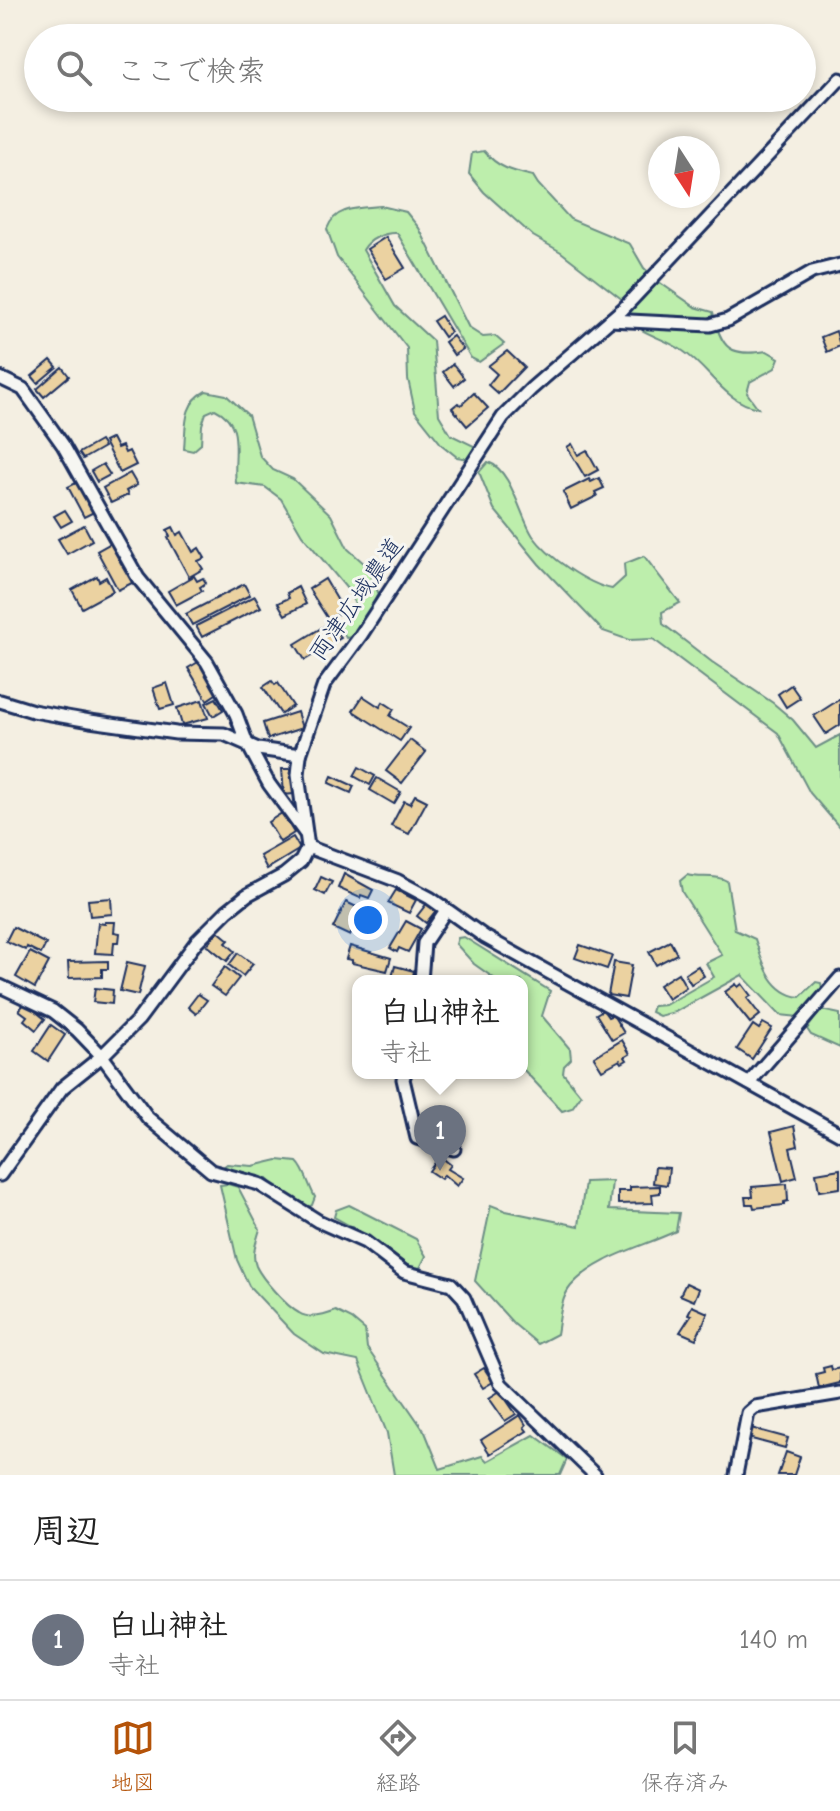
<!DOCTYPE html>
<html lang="ja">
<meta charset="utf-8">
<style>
:root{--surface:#fff;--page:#f6f6f6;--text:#222;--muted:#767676;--line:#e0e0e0;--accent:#b45309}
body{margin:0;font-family:"Comic Neue","Klee One",sans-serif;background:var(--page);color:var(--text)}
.compass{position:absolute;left:648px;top:136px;width:72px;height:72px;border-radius:50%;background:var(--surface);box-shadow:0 4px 12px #0003;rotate:168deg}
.you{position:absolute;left:368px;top:920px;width:28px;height:28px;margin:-20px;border:6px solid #fff;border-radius:50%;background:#1a73e8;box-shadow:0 0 0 12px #1a73e833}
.badge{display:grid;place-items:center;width:52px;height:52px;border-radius:50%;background:var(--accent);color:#fff;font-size:26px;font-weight:700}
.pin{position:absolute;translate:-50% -66px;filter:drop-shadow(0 2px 4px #0008)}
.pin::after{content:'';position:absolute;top:42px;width:28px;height:24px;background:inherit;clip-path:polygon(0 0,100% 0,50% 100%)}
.popup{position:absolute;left:352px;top:975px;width:176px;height:104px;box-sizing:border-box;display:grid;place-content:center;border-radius:16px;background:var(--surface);filter:drop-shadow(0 2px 6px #0005);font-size:26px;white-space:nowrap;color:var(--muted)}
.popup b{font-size:30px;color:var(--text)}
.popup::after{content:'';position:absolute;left:50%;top:100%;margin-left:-16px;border:16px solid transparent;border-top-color:var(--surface)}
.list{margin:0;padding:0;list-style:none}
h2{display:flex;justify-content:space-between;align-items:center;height:104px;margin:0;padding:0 32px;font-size:34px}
h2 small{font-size:26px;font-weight:400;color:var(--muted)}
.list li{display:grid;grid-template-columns:52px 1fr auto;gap:24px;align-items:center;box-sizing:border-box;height:120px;padding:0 32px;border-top:2px solid var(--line)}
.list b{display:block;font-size:30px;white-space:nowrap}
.list p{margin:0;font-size:26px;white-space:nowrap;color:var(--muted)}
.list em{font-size:26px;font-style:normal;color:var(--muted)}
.icon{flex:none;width:44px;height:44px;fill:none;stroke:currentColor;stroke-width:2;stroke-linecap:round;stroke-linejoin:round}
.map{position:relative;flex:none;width:840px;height:1475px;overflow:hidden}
.search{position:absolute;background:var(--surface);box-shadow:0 4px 12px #0003;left:24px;right:24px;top:24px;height:88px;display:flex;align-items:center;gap:20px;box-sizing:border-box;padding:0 28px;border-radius:44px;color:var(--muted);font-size:30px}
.sheet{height:224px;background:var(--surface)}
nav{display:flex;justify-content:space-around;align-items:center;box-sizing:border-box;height:112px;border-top:2px solid var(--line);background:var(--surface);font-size:22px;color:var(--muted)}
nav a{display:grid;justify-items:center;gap:4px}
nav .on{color:var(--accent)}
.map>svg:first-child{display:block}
.green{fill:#bdeeac;stroke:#6c8e85;stroke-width:2}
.building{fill:#ebd2a1;stroke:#1b2f5e;stroke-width:2}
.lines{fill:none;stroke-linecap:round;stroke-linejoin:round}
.street-casing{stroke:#1b2f5e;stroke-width:17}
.street{stroke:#f6f6f2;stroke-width:11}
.labels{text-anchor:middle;stroke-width:6;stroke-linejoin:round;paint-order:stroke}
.street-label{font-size:24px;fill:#1b2f5e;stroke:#f6f6f2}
</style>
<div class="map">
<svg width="840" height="1475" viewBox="0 0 840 1475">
<rect width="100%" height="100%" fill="#f4efe2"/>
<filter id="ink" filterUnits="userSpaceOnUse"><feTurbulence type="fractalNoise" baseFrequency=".0125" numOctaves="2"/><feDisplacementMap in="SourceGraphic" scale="16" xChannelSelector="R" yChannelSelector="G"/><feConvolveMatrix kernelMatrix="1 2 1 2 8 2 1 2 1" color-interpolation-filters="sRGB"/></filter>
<g filter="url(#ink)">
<g class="green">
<path d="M484 151C498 168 512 171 533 176L538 184 570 219 630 244 644 268 659 282 695 307 713 312C721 349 730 357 767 351L779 358 775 368 750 382 747 393 758 408C724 402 710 369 683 351 663 337 640 335 624 315L632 307 561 252 533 236 484 192 469 174 472 153Z"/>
<path d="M381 206 406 212 419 228 469 328 483 337 495 336 504 344 479 362 471 358 397 233C385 232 369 239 363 250L395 306 433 341 439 415 451 435 474 446 473 455 469 459 457 457 442 445 415 411 408 379 407 348 337 257 327 229C335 206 360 208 381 206Z"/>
<path d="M206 391 226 395 248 415 260 456 273 470 293 479 331 515 348 549 366 565 378 592 373 606 352 637 346 638 339 624 356 606 348 590 302 535 281 499 265 487 236 483C232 455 246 424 215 409L206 413 202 425 201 444 193 451 184 449C186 425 183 403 206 391Z"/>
<path d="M488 462C512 470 520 517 533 536 548 557 587 584 612 589L625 577 624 564 644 556 680 603 662 612 663 624 712 662 773 703 793 720 816 748 840 735V828L810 793 778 733 653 639 629 640 603 631 539 564 494 509 479 472Z"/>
<path d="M687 875C700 879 716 874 727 881L735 930 755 939C763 963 771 993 800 997L816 982 821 983 822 988 799 1017 780 1015 742 975 675 1012 659 1016 651 1012 653 1006 665 1005 714 977 706 963 722 955 682 892 680 881Z"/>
<polygon points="464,937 550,991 542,1016 570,1049 571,1059 564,1066 563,1073 581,1095 572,1108 562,1111 522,1068 522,981 498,981 474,964 456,944 458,938"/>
<polygon points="821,1010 840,1014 840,1048 811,1035 807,1029"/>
<path d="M278 1160 297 1162C305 1169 309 1187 315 1197L312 1205 307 1208 289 1201 267 1179 224 1170 223 1167 227 1164 253 1166Z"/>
<path d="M612 1181 609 1210 679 1213 676 1231C643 1247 596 1257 571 1286 560 1299 560 1319 557 1334L538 1344 514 1324 475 1281 491 1205 506 1211 579 1226 585 1182Z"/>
<path d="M228 1184 238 1187 260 1229C257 1240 251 1254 256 1266 262 1279 286 1306 299 1313 310 1320 324 1316 336 1311L352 1319 365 1330 367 1348 425 1432 440 1469 482 1456 487 1461 534 1435 567 1459 560 1475H394L387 1433 358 1361 324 1354 294 1334 249 1286 237 1260 220 1185Z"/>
<polygon points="349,1205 416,1239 426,1256 420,1268 409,1266 361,1232 334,1217 336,1210"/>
</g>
<g class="building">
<polygon points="386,237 405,268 386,279 367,249"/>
<polygon points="441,316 451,332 444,337 433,321"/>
<polygon points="836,331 840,346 827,352 821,337"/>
<polygon points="453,336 463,349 454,355 445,342"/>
<polygon points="507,351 524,367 498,394 488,385 497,374 488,366"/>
<polygon points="51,360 57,367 38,383 32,376"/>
<polygon points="453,364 464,378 454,386 443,372"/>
<polygon points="62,367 69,376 44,397 37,389"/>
<polygon points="474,393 488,408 467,426 452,408 458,403 461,405"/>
<polygon points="112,438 117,448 122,446 125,453 129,451 136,465 120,473 104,442"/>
<polygon points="100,441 104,447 83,459 79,453"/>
<polygon points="572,444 578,455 587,450 598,470 585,477 567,447"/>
<polygon points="103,464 110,475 97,482 91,471"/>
<polygon points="130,473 137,485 126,491 128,495 111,503 103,488"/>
<polygon points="599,478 604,488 595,492 597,496 571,509 563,492 589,479 591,482"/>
<polygon points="78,482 94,512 84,517 68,487"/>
<polygon points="65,510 72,521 61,527 54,516"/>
<polygon points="84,525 92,540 67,554 58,539"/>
<polygon points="173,527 177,535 182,532 193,552 199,548 205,558 198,561 203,569 189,577 168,538 170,537 167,530"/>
<polygon points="113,542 134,582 118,590 97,551"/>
<polygon points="97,576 99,581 106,577 113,591 82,608 72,590"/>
<polygon points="194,576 197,581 203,578 206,583 200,587 202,591 176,605 168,591"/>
<polygon points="325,579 344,611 328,619 309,589"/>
<polygon points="244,584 250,595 192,625 186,614"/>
<polygon points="298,587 306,604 285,615 278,603 289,598 287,593"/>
<polygon points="255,596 261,607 202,637 196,626"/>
<polygon points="331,622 341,638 305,660 295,644"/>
<polygon points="200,661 219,692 207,700 188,668"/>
<polygon points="272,681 275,685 278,683 293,706 281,714 263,687"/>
<polygon points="167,683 174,705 160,709 153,688"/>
<polygon points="791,685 800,698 786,707 778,694"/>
<polygon points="363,696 380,707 383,702 394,709 390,716 409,728 400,741 353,711"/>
<polygon points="216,698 223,710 213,716 206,703"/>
<polygon points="840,699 840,725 826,734 814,716"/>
<polygon points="202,700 208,718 182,725 177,708"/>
<polygon points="297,712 302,728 268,739 263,723"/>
<polygon points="410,740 426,752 402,783 386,771"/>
<polygon points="359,767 375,776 370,785 354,776"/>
<polygon points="282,769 292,769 293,794 284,795"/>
<polygon points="332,776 354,786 351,793 329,783"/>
<polygon points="377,778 401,792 394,804 370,790"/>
<polygon points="415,795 427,801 409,834 391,826 404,801 410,804"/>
<polygon points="282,813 294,833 280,842 268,822"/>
<polygon points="293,837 300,849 267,869 260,856"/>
<polygon points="344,874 373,890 369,898 361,895 360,898 338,888"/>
<polygon points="321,877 332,882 325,895 315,890"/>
<polygon points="396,890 416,900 409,913 388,903"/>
<polygon points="111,898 112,914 90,916 88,900"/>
<polygon points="346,902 363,910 350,936 333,928"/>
<polygon points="428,902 437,909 426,923 417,916"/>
<polygon points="406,921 421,929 408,952 399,948 397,952 390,948"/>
<polygon points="105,922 115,922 114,932 120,933 119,942 114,942 113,954 95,953 98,923 105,924"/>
<polygon points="13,927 46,944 41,954 27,947 26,950 6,941"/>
<polygon points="218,931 229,940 226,943 235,951 227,961 207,945"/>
<polygon points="670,941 677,954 656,965 649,952"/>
<polygon points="580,945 612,956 607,969 575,958"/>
<polygon points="350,946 391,958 387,971 352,963 352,960 346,959"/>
<polygon points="30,952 49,962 35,988 16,977"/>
<polygon points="238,953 253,964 243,976 229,965"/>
<polygon points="108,961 108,969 102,969 102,977 69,978 68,962"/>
<polygon points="127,962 145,966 138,995 120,991"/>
<polygon points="614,962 632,965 626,998 608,995"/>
<polygon points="395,966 414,971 412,981 391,981"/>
<polygon points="698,966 704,976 691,984 685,974"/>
<polygon points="225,967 239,978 225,996 211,986"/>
<polygon points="678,973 686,987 668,999 659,985"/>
<polygon points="736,984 738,987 742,984 751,996 747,998 760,1015 750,1023 725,992"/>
<polygon points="95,988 113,990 112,1004 93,1002"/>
<polygon points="198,994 207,1000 196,1014 188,1007"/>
<polygon points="25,1003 45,1019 36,1030 24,1020 27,1016 19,1010"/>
<polygon points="603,1010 608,1017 613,1015 624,1033 612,1040 596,1014"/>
<polygon points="763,1023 772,1028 752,1059 737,1049 753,1025 759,1029"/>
<polygon points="51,1025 65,1035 48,1061 34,1051"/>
<polygon points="622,1040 630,1054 625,1057 627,1060 622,1063 620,1060 602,1070 594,1057"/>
<polygon points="794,1126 798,1146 790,1148 797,1177 783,1181 771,1132"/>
<polygon points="440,1156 451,1165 448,1169 463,1178 457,1186 444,1175 441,1179 429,1171"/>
<polygon points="655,1167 669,1168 667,1185 653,1183"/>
<polygon points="840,1169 840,1188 819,1191 816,1173"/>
<polygon points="787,1184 788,1201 784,1202 784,1205 754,1208 753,1204 746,1204 745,1197 753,1197 752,1187"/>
<polygon points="660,1186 660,1193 652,1194 653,1203 618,1204 618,1191 630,1191 630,1187"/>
<polygon points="686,1283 699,1289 694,1301 680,1295"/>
<polygon points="692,1306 708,1313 696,1339 680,1332 691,1315 688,1314"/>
<polygon points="831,1366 832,1370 840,1368 840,1383 819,1388 816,1374 824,1372 823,1368"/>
<polygon points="484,1368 493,1382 483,1388 474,1374"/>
<polygon points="500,1391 516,1414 505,1421 489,1398"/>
<polygon points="520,1415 526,1425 524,1427 527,1431 490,1454 481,1440"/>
<polygon points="751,1428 788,1438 785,1448 748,1438"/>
<polygon points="786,1452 800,1457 794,1475 778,1475"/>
</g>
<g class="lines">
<g class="street-casing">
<g id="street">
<polyline points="610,320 710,325 728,320 812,272 840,265"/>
<polyline points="0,378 23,389 63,445 138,578 207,662 236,714 246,741 269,784 305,833"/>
<polyline points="0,701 33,711 90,721 176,733 224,734 258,749 300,755"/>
<polyline points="308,847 398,881 430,898 485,937 840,1134"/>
<polyline points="421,981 424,943 446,910"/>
<polyline points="0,986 53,1011 77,1030 102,1056 148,1118 211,1171 259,1184 318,1221 365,1242 404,1272 451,1284 464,1298 501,1384 595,1475"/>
<polyline points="405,1073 403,1079 417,1138 454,1149"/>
<polyline points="749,1083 840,978"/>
<polyline points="0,1175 62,1088 102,1056 139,1019 197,941 227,911 247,895 284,875 301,861 308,847 298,775 300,755 324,685 361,635 503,417 531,389 623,309 840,79"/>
<polyline points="736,1475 748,1413 755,1407 840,1393"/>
</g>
</g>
<use href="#street" class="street"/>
</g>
</g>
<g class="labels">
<g class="street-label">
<text transform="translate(356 599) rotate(-55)" y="8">両津広域農道</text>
</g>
</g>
</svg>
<svg class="compass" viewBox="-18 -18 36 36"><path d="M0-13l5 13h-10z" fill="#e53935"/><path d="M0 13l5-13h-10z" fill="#767676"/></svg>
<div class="you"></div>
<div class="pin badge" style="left:440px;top:1171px;background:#6b7280">1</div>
<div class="popup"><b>白山神社</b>寺社</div>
<div class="search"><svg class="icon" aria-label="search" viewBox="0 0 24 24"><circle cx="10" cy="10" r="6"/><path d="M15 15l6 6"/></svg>ここで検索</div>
</div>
<section class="sheet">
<h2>周辺<small></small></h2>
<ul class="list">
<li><span class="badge" style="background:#6b7280">1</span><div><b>白山神社</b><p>寺社</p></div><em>140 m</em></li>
</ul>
</section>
<nav>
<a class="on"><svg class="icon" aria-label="map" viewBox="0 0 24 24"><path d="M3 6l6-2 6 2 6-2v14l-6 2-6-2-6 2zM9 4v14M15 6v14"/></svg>地図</a>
<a><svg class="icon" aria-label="directions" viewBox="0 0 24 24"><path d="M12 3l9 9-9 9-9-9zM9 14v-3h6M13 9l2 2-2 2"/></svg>経路</a>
<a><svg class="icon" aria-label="saved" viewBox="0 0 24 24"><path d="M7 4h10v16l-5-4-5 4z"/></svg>保存済み</a>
</nav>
